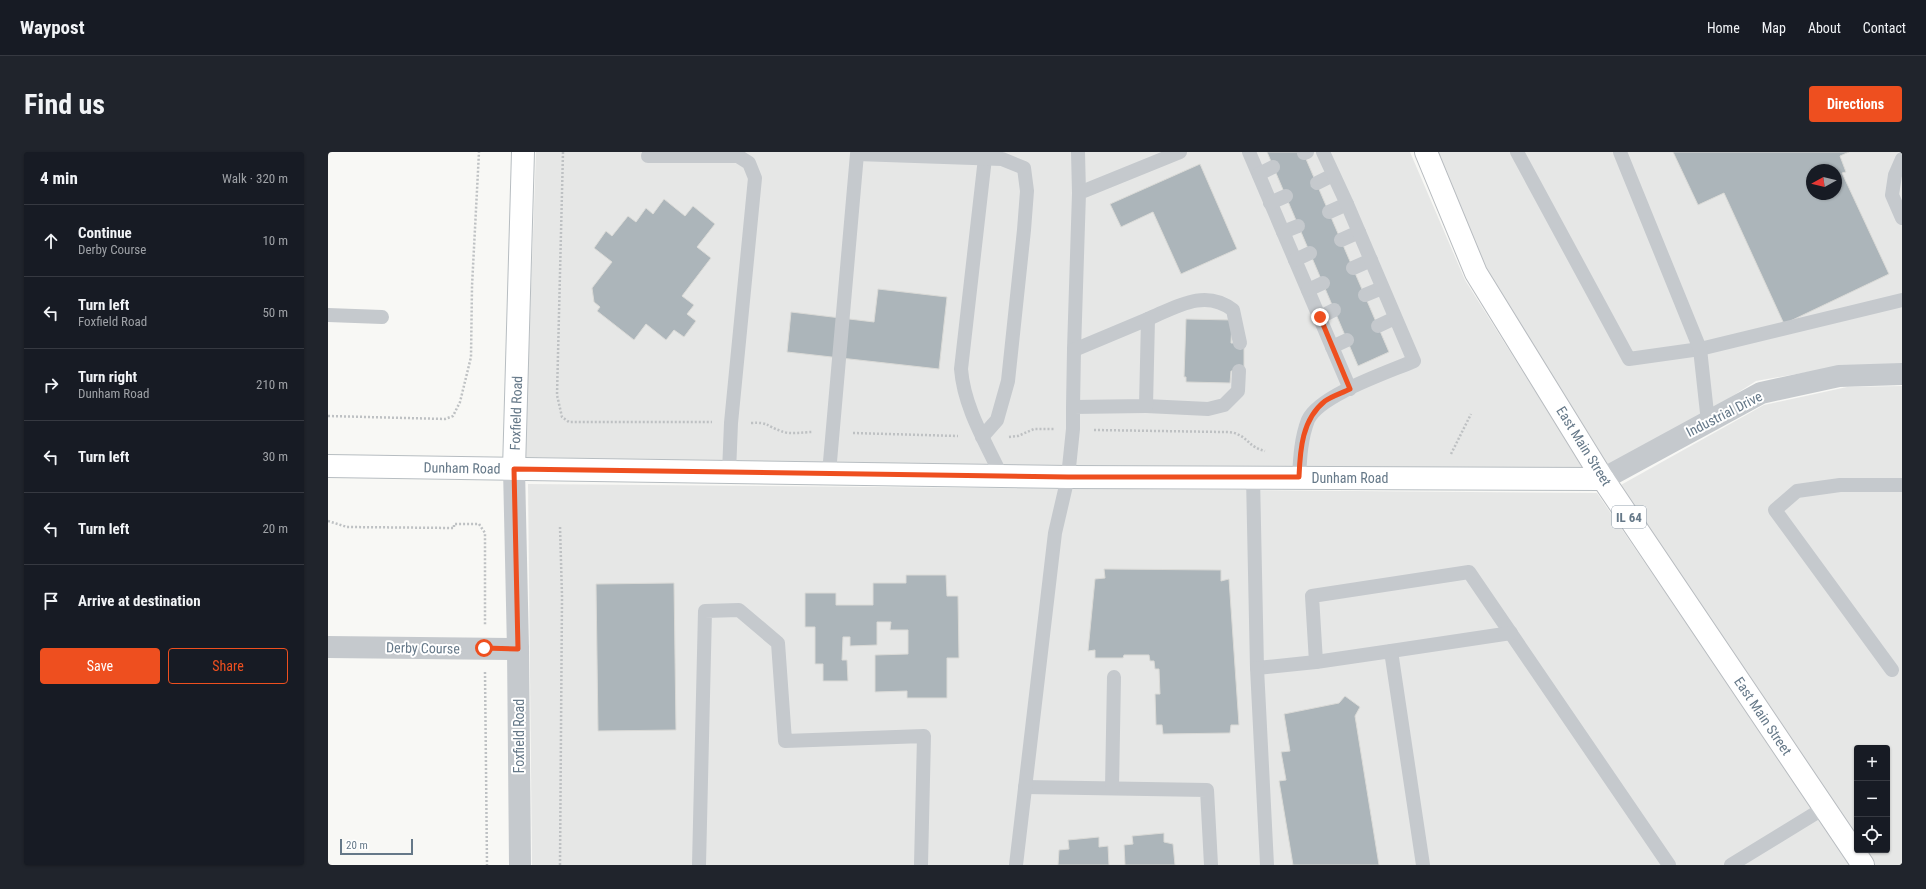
<!DOCTYPE html>
<meta charset="utf-8">
<style>
:root{--surface:#171b24;--page:#20242c;--text:#f1f3f6;--muted:#9ea1a6;--line:#363941;--accent:#ee4f1f}
body{margin:0;font-family:"Roboto Condensed",sans-serif;background:var(--page);color:var(--text)}
.controls{position:absolute;right:12px;bottom:12px;display:grid;overflow:hidden;border-radius:4px;box-shadow:0 1px 3px #0004}
.controls button{width:36px;height:36px;display:grid;place-items:center;padding:0;border:0;border-bottom:1px solid var(--line);background:var(--surface);color:var(--text);font:20px sans-serif}
.compass{position:absolute;left:1478px;top:12px;width:36px;height:36px;border-radius:50%;background:var(--surface);box-shadow:0 1px 3px #0004;rotate:262deg}
.scale{position:absolute;left:12px;bottom:10px;width:73px;box-sizing:border-box;padding-left:4px;border:2px solid #657888;border-top:0;font-size:11px;line-height:14px;white-space:nowrap;color:#657888;-webkit-text-stroke:3px #fff;paint-order:stroke}
.stop{position:absolute;width:12px;height:12px;margin:-9px;border:3px solid #ee4f1f;border-radius:50%;background:#fff}
.stop.end{background:#ee4f1f;border-color:#fff;box-shadow:0 1px 4px #0008}
.list{margin:0;padding:0;list-style:none}
h2{display:flex;justify-content:space-between;align-items:center;height:52px;margin:0;padding:0 16px;font-size:17px}
h2 small{font-size:13px;font-weight:400;color:var(--muted)}
.list li{display:grid;grid-template-columns:26px 1fr auto;gap:12px;align-items:center;box-sizing:border-box;height:72px;padding:0 16px;border-top:1px solid var(--line)}
.list b{display:block;font-size:15px;white-space:nowrap}
.list p{margin:0;font-size:13px;white-space:nowrap;color:var(--muted)}
.list em{font-size:13px;font-style:normal;color:var(--muted)}
.actions{display:flex;gap:8px;padding:12px 16px}
.actions a{flex:1;padding:9px 0;border:1px solid var(--accent);border-radius:4px;text-align:center;font-size:14px;color:var(--accent)}
.actions .main{background:var(--accent);color:#fff}
.icon{flex:none;width:22px;height:22px;fill:none;stroke:currentColor;stroke-width:2;stroke-linecap:round;stroke-linejoin:round}
.map{position:relative;flex:none;width:1574px;height:713px;overflow:hidden;border-radius:4px}
header{display:flex;align-items:center;gap:24px;box-sizing:border-box;height:56px;padding:0 20px;background:var(--surface);border-bottom:1px solid var(--line)}
header strong{font-size:19px}
nav{display:flex;gap:22px;margin-inline-start:auto;font-size:14px}
.intro{display:flex;align-items:center;justify-content:space-between;box-sizing:border-box;height:96px;padding:0 24px}
h1{margin:0;font-size:28px}
.button{padding:10px 18px;border-radius:4px;background:var(--accent);color:#fff;font-size:14px;font-weight:700}
main{display:flex;gap:24px;padding:0 24px}
aside{flex:1;background:var(--surface);border-radius:4px;box-shadow:0 1px 3px #0004}
.map>svg:first-child{display:block}
.built{fill:#e6e7e6;fill-rule:evenodd}
.building{fill:#acb5ba;stroke:#dadad7;fill-rule:evenodd}
.lines{fill:none;stroke-linecap:round;stroke-linejoin:round}
.secondary-casing{stroke:#b7bdc1;stroke-width:24}
.primary-casing{stroke:#b8bcc0;stroke-width:24}
.path{stroke:#bec1c3;stroke-width:2.5;stroke-dasharray:2 2;stroke-linecap:butt}
.lane{stroke:#c5c9cd;stroke-width:14}
.street{stroke:#c5c9cd;stroke-width:22}
.secondary{stroke:#fff;stroke-width:22}
.primary{stroke:#fff;stroke-width:22}
.route{stroke:#ee4f1f;stroke-width:5}
.labels{text-anchor:middle;stroke-width:4;stroke-linejoin:round;paint-order:stroke}
.shield{fill:#fff;stroke:#93a0ac;stroke-width:1}
.shield-label{font-size:13px;font-weight:bold;fill:#657888}
.street-label{font-size:14px;fill:#657888;stroke:#fff}
</style>
<header>
<strong>Waypost</strong>
<nav><a>Home</a><a>Map</a><a>About</a><a>Contact</a></nav>
</header>
<div class="intro"><h1>Find us</h1><a class="button">Directions</a></div>
<main>
<aside>
<h2>4 min<small>Walk · 320 m</small></h2>
<ul class="list">
<li><svg class="icon" aria-label="ahead" viewBox="0 0 24 24"><path d="M12 20V5M6 11l6-6 6 6"/></svg><div><b>Continue</b><p>Derby Course</p></div><em>10 m</em></li>
<li><svg class="icon" aria-label="left" viewBox="0 0 24 24"><path d="M17 20v-9H6M10 6l-5 5 5 5"/></svg><div><b>Turn left</b><p>Foxfield Road</p></div><em>50 m</em></li>
<li><svg class="icon" aria-label="right" viewBox="0 0 24 24"><path d="M7 20v-9h11M14 6l5 5-5 5"/></svg><div><b>Turn right</b><p>Dunham Road</p></div><em>210 m</em></li>
<li><svg class="icon" aria-label="left" viewBox="0 0 24 24"><path d="M17 20v-9H6M10 6l-5 5 5 5"/></svg><div><b>Turn left</b></div><em>30 m</em></li>
<li><svg class="icon" aria-label="left" viewBox="0 0 24 24"><path d="M17 20v-9H6M10 6l-5 5 5 5"/></svg><div><b>Turn left</b></div><em>20 m</em></li>
<li><svg class="icon" aria-label="arrive" viewBox="0 0 24 24"><path d="M6 21V4h12l-3 4 3 4H6"/></svg><div><b>Arrive at destination</b></div></li>
</ul>
<div class="actions"><a class="main">Save</a><a>Share</a></div>
</aside>
<div class="map">
<svg width="1574" height="713" viewBox="0 0 1574 713">
<rect width="100%" height="100%" fill="#f8f8f5"/>
<g class="built">
<polygon points="208,0 1082,0 1137,128 1256,317 677,315 197,305"/>
<path d="M1110 0H1574V213L1508 215 1428 229 1275 327 1157 115ZM1484 18H1508V42H1484Z"/>
<polygon points="1574,234 1574,713 1546,713 1536,698 1559,698 1559,596 1529,596 1529,687 1291,334 1436,253 1519,235"/>
<polygon points="200,332 1269,341 1524,713 204,713"/>
</g>
<g class="building">
<polygon points="939,0 975,0 1061,200 1030,214"/>
<path d="M1345 0H1521L1512 4 1518 20 1514 21 1561 122 1456 172 1396 41 1370 53ZM1484 18H1508V42H1484Z"/>
<polygon points="872,12 909,97 853,122 825,60 793,75 782,52"/>
<polygon points="336,47 357,64 365,54 387,72 369,95 383,106 354,144 366,153 359,162 368,169 356,185 346,178 338,188 318,172 306,188 269,159 272,155 266,150 264,136 284,110 266,96 278,79 284,84 300,64 308,70 318,56 325,62"/>
<polygon points="550,137 619,145 611,217 459,200 463,160 546,170"/>
<polygon points="858,167 904,168 903,191 916,191 916,219 903,219 902,231 858,230 858,225 856,225"/>
<polygon points="776,417 893,418 893,429 901,427 911,573 903,573 902,581 835,582 834,573 828,573 827,542 832,542 831,517 827,517 826,509 822,509 821,503 796,503 795,506 767,506 767,498 760,499 767,427 777,426"/>
<polygon points="578,423 618,423 619,444 630,444 631,506 619,506 619,546 579,546 579,539 547,540 547,503 580,502 580,478 562,478 563,470 549,470 549,493 522,494 522,485 515,485 514,508 519,508 520,529 495,529 495,512 487,512 487,475 477,475 477,441 508,441 508,453 545,453 545,431 578,431"/>
<polygon points="346,431 348,578 270,579 268,432"/>
<polygon points="1017,544 1032,555 1027,564 1051,713 965,713 951,629 958,628 953,600 962,599 956,562 1011,551"/>
<polygon points="836,681 836,690 845,692 847,713 797,713 796,693 805,692 804,684"/>
<polygon points="771,685 771,695 780,694 781,713 730,713 731,698 741,697 740,688"/>
</g>
<g class="lines">
<g class="secondary-casing">
<g id="secondary">
<polyline points="0,314 740,325 1275,327"/>
<polyline points="186,317 195,0"/>
</g>
</g>
<g class="primary-casing">
<polyline id="primary" points="1098,0 1148,121 1275,327 1535,713"/>
</g>
<g class="path">
<polyline points="235,0 229,243 234,265 241,270 384,270"/>
<polyline points="0,264 117,267 125,264 132,250 143,205 144,134 151,0"/>
<path d="M423 271C441 270 438 274 453 279 461 283 476 280 485 280"/>
<path d="M766 278 896 280C900 280 905 280 909 282 921 287 921 295 937 299"/>
<polyline points="525,281 630,284"/>
<polyline points="681,285 690,284 706,277 726,277"/>
<polyline points="1123,302 1143,262"/>
<polyline points="0,369 19,375 126,376 126,372 151,372 157,381 157,474"/>
<polyline points="157,520 159,713"/>
<polyline points="232,713 234,444 232,374"/>
</g>
<g class="lane">
<polyline points="750,0 751,41"/>
<polyline points="921,0 1022,237"/>
<polyline points="1189,0 1301,207 1372,197 1574,148"/>
<polyline points="1292,0 1372,197 1380,270"/>
<polyline points="976,1 979,0"/>
<polyline points="320,4 410,4 421,11 427,26 403,271 401,320"/>
<path d="M657 6 633 217C636 255 657 289 673 323"/>
<polyline points="1574,7 1567,23 1564,43 1574,66"/>
<polyline points="931,22 945,15"/>
<polyline points="989,31 1005,23"/>
<polyline points="942,51 958,44"/>
<polyline points="1001,60 1019,52"/>
<polyline points="955,80 970,74"/>
<polyline points="1013,88 1031,80"/>
<polyline points="967,108 982,101"/>
<polyline points="1025,116 1043,108"/>
<polyline points="980,138 995,131"/>
<polyline points="1037,143 1054,136"/>
<polyline points="0,163 54,165"/>
<polyline points="992,165 1006,158"/>
<path d="M820 167C848 155 877 136 905 158L912 191"/>
<polyline points="1050,174 1067,166"/>
<polyline points="1004,195 1019,188"/>
<polyline points="746,198 751,41 852,0"/>
<polyline points="818,254 880,257 896,253 910,239 911,219"/>
<polyline points="501,321 529,2 674,7 696,16 699,39 696,78 680,229 669,268 654,285"/>
<polyline points="925,325 929,516 988,510 984,444 1141,420 1341,713"/>
<path d="M971 325C972 306 973 286 980 268 991 243 1061 220 1086 209L1019 52 995 0"/>
<polyline points="1063,499 1183,481"/>
<polyline points="988,510 1063,499 1095,713"/>
<polyline points="929,516 939,713"/>
<polyline points="1564,518 1447,358 1469,339 1512,333 1574,333"/>
<polyline points="697,635 879,638 883,713"/>
<polyline points="784,636 786,525"/>
<polyline points="371,713 377,459 411,458 450,491 457,589 596,584 593,713"/>
<polyline points="688,713 727,381 740,325 745,277 745,255 818,254 820,167 746,198 745,255"/>
<polyline points="1403,713 1496,656"/>
</g>
<g class="street">
<polyline points="186,317 190,497 192,713"/>
<polyline points="1275,327 1433,241 1511,224 1574,222"/>
<polyline points="0,495 190,497"/>
</g>
<use href="#secondary" class="secondary"/>
<use href="#primary" class="primary"/>
</g>
<g class="lines">
<path class="route" d="M156 496 190 497 186 317 740 325H971C972 298 974 267 997 249 1004 244 1014 241 1022 237L992 165"/>
</g>
<g class="labels">
<rect class="shield" x="1284" y="354" width="34" height="22" rx="3"/>
<g class="shield-label">
<text x="1301" y="370">IL 64</text>
</g>
<g class="street-label">
<text transform="translate(188 261) rotate(-88)" y="5">Foxfield Road</text>
<text transform="translate(1396 262) rotate(-27)" y="5">Industrial Drive</text>
<text transform="translate(1256 294) rotate(58)" y="5">East Main Street</text>
<text transform="translate(134 316) rotate(1)" y="5">Dunham Road</text>
<text x="1022" y="331">Dunham Road</text>
<text transform="translate(95 496) rotate(1)" y="5">Derby Course</text>
<text transform="translate(1435 564) rotate(56)" y="5">East Main Street</text>
<text transform="translate(191 584) rotate(-90)" y="5">Foxfield Road</text>
</g>
</g>
</svg>
<div class="controls">
<button>+</button>
<button>−</button>
<button><svg class="icon" aria-label="locate" viewBox="0 0 24 24"><circle cx="12" cy="12" r="6"/><path d="M12 2v4M12 18v4M2 12h4M18 12h4"/></svg></button>
</div>
<svg class="compass" viewBox="-18 -18 36 36"><path d="M0-13l5 13h-10z" fill="#e53935"/><path d="M0 13l5-13h-10z" fill="#9ea1a6"/></svg>
<div class="scale">20 m</div>
<div class="stop" style="left:156px;top:496px"></div>
<div class="stop end" style="left:992px;top:165px"></div>
</div>
</main>
